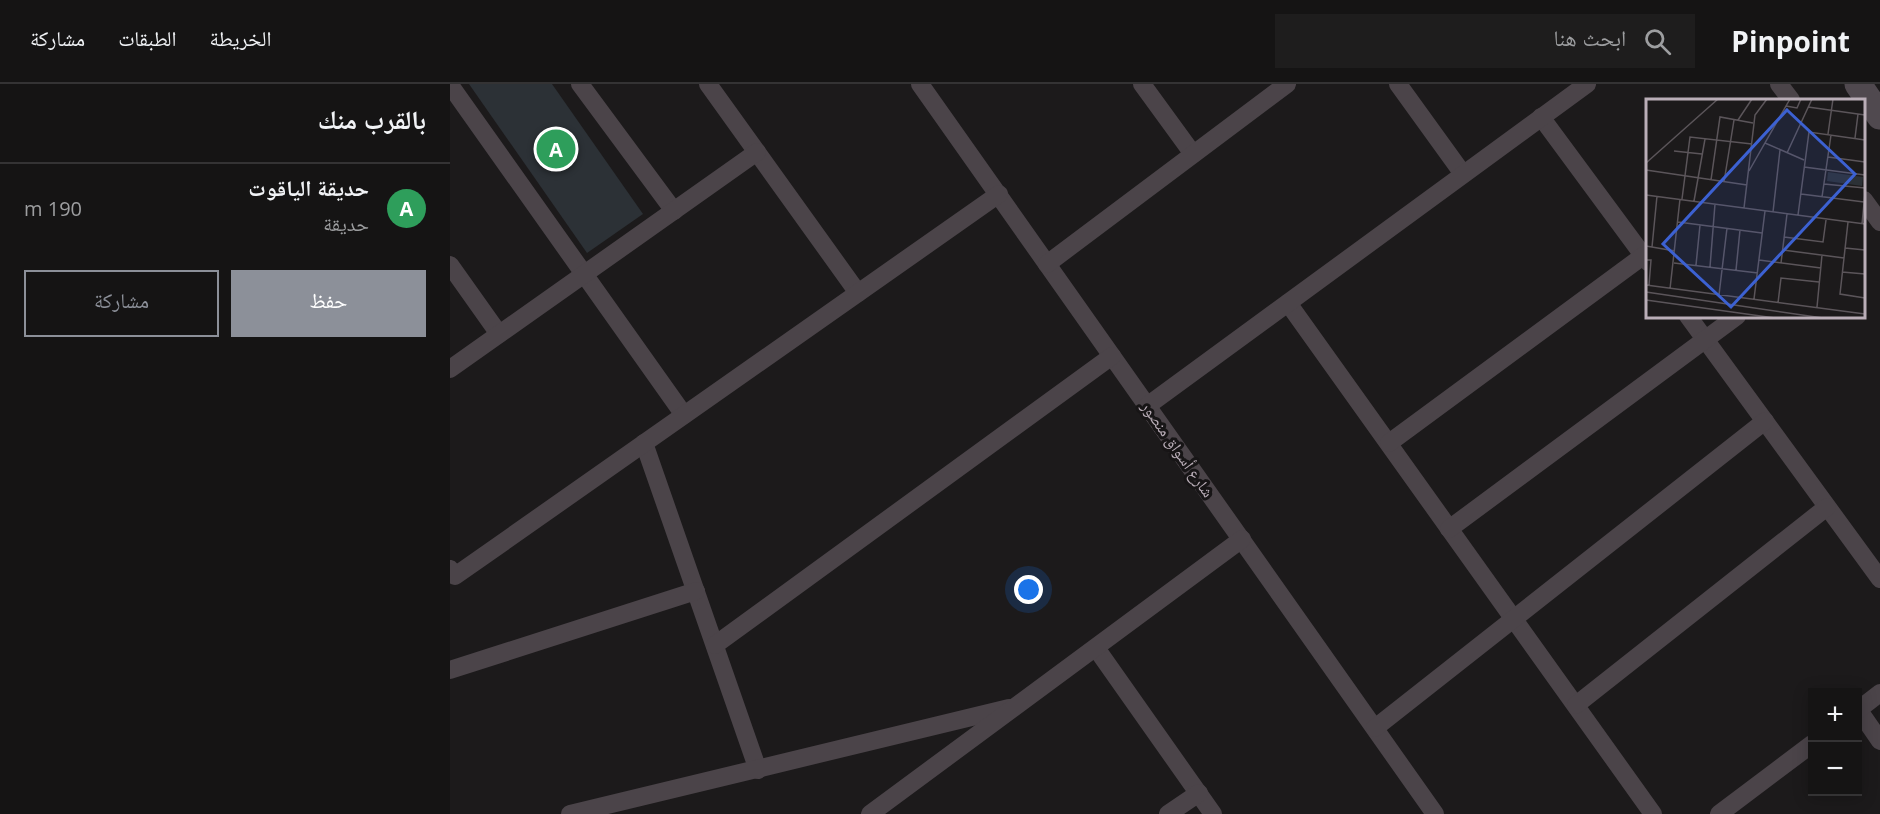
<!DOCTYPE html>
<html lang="ar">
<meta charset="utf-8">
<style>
:root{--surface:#151414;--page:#1e1d1d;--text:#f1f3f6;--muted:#9d9ea0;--line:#343334;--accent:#8c9099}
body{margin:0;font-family:"Open Sans","Noto Naskh Arabic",sans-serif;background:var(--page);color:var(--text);direction:rtl}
.controls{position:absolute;right:18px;bottom:18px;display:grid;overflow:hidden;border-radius:0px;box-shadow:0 3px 15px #0003}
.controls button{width:54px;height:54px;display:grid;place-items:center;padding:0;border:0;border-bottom:2px solid var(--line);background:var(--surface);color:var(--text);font:30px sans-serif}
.you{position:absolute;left:579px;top:506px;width:21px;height:21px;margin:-15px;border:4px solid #fff;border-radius:50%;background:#1a73e8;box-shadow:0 0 0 9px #1a73e833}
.badge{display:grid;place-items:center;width:39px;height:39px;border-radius:50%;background:var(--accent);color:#fff;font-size:20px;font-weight:700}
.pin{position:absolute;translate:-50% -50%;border:3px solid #fff;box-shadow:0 2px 6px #0006}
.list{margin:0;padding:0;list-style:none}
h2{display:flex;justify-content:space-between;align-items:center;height:78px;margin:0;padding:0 24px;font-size:26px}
h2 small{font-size:20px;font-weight:400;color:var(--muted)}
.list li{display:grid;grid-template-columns:39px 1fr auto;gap:18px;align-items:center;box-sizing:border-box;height:90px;padding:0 24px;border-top:2px solid var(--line)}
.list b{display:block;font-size:22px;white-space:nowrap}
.list p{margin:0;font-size:20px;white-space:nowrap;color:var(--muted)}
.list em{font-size:20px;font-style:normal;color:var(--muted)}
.actions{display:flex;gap:12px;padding:18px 24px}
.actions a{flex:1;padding:14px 0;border:2px solid var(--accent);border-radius:0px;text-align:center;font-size:21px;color:var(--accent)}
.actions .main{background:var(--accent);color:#fff}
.icon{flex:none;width:33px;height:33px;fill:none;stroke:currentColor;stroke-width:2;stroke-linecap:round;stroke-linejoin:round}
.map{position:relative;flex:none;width:1430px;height:730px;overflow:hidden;direction:ltr}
header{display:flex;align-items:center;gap:36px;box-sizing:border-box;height:84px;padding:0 30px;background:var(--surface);border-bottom:2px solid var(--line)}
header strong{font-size:28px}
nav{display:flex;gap:33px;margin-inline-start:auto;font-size:21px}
.search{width:420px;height:54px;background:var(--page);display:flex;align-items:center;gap:15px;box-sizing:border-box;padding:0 21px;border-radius:0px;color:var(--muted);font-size:22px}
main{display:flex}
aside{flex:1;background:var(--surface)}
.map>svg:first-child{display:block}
.green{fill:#2c3136}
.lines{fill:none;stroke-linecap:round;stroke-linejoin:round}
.street{stroke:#4b4449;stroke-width:18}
.secondary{stroke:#50494f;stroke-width:27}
.labels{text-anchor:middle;stroke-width:6;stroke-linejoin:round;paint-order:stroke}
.street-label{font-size:16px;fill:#baaeb8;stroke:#171516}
.inset-road{fill:none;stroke:#5b555a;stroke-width:1.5}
.view{fill:#3c61d2;fill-opacity:0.15;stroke:#3c61d2;stroke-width:3}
.inset-edge{fill:none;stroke:#baaeb8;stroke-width:3}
</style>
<header>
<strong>Pinpoint</strong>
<div class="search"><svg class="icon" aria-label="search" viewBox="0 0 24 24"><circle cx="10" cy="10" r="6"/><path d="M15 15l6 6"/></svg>ابحث هنا</div>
<nav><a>الخريطة</a><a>الطبقات</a><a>مشاركة</a></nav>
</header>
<main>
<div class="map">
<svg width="1430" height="730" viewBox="0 0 1430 730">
<rect width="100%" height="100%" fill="#1c1a1b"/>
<polygon class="green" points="19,0 102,0 193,130 137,169"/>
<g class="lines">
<g class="street">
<polyline points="130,0 224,127"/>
<polyline points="258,0 408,209"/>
<polyline points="470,0 985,730"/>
<polyline points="692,0 743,70"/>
<polyline points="948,0 1013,90"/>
<polyline points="1329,0 1341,16"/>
<polyline points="0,1 234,331"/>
<polyline points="1091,33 1198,178"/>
<polyline points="1414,116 1430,138"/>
<polyline points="597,180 837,0"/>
<polyline points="0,181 49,250"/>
<polyline points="838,219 1203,730"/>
<polyline points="1238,232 1430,495"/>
<polyline points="0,285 307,68"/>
<polyline points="697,322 1137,0"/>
<polyline points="194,359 308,686"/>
<polyline points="939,359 1193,172"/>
<polyline points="999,445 1287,232"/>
<polyline points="0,485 5,492 549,110"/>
<polyline points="265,561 662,272"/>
<polyline points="646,564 763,730"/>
<polyline points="0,586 246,507"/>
<polyline points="1126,621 1377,423"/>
<polyline points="1408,625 1430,657"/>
<polyline points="1408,626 1430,609"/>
<polyline points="925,644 1315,337"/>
<polyline points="120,730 559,624"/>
<polyline points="420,730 792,455"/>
<polyline points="718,730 749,709"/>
<polyline points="1269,730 1362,660"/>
</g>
<polyline class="secondary" points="1408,0 1430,32"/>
</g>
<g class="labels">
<g class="street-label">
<text transform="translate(728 365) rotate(55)" y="6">شارع أسواق منصور</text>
</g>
</g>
<g transform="translate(1196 15)">
<rect width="219" height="219" fill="#1c1a1b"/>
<path d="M182 73 217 78 216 87 181 82Z" fill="#2c3136"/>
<path class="inset-road" d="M140 7 151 9 155 0M162 8 219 16M92 21 106 0M182 35 187 0M209 39 212 15M119 44 158 61M28 52 56 55M141 54 166 0M182 58 219 63M0 64 72 0M158 68 219 76M0 71 101 86M103 72 144 0M65 81 74 18 107 24M78 83 88 21M178 85 219 89M155 95 218 103M0 96 219 125M176 98 185 36M36 100 44 38 106 45M48 102 59 40M98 109 109 16 121 0M127 113 134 51M152 116 163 33 219 41M32 123 116 134M202 123 194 195 219 199M216 125 219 94M138 138 177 143 180 121M0 147 29 152M6 148 11 97M199 149 219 151M137 151 198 159M0 161H5L3 186M113 161 175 169M28 164 112 174M135 164 141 115M50 166 54 126M64 168 69 105M90 171 94 131M196 173 219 175M0 186 219 215M24 190 34 100M0 193 177 219M73 196 81 129M108 200 119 112M0 201 129 219M132 204 135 179 173 183M171 208 176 156"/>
<path class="view" d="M141 11 209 75 85 208 17 145Z"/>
<rect width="219" height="219" class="inset-edge"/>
</g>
</svg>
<div class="controls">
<button>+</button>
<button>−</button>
</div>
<div class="you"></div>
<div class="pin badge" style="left:106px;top:65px;background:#2e9e5b">A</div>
</div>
<aside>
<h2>بالقرب منك<small></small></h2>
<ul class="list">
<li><span class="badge" style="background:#2e9e5b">A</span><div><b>حديقة الياقوت</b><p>حديقة</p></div><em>190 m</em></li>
</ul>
<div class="actions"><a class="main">حفظ</a><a>مشاركة</a></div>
</aside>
</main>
